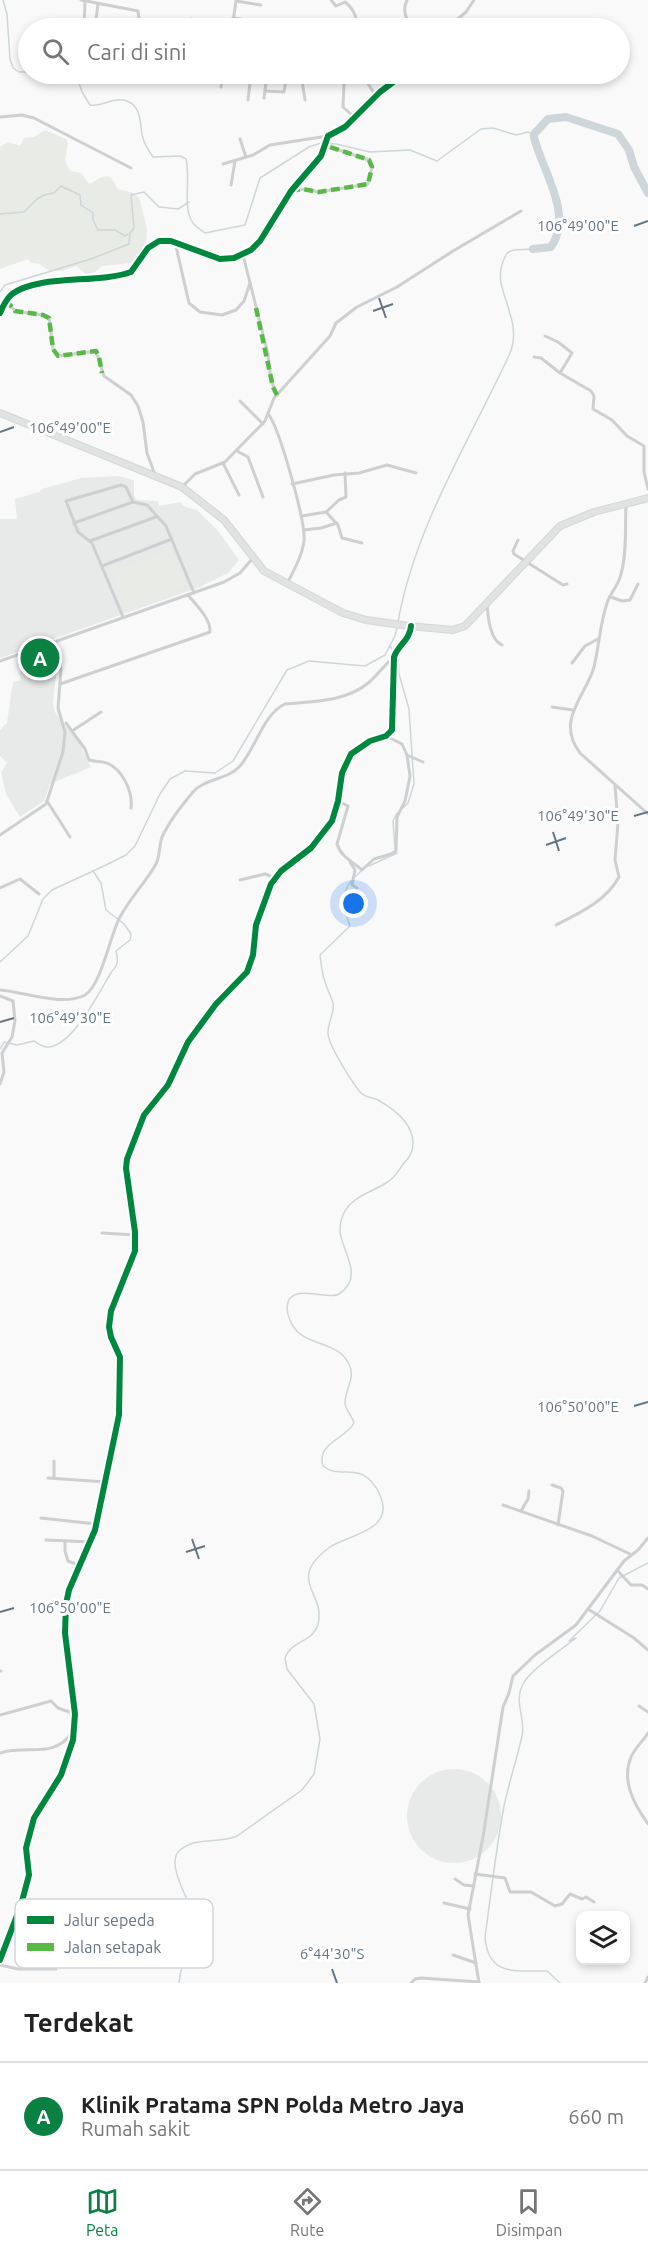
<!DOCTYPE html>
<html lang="id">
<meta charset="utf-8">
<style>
:root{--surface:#fff;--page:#f6f6f6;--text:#222;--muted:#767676;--line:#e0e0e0;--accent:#0b8043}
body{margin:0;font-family:Ubuntu,sans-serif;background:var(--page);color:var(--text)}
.controls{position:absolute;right:18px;bottom:18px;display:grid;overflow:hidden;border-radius:12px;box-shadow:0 3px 9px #0003}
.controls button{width:54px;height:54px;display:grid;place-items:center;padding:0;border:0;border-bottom:2px solid var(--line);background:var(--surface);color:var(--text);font:30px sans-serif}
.you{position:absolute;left:354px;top:904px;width:21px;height:21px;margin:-15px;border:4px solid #fff;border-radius:50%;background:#1a73e8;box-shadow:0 0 0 9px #1a73e833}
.badge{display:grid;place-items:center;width:39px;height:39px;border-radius:50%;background:var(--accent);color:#fff;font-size:20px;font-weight:700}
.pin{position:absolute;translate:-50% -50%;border:3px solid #fff;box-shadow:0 2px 6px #0006}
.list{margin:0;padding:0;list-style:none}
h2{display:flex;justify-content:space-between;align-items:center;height:78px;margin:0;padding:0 24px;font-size:26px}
h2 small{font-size:20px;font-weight:400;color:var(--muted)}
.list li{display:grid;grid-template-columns:39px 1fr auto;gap:18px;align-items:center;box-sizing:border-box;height:108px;padding:0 24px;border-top:2px solid var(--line)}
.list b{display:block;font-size:22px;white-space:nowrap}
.list p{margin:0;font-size:20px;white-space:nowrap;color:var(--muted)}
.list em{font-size:20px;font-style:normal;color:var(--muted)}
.icon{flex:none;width:33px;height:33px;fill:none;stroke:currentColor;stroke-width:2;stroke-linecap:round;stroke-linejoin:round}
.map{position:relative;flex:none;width:648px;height:1983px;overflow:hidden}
.search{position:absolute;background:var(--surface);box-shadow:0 3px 9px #0003;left:18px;right:18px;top:18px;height:66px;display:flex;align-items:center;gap:15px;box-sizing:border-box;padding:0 21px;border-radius:33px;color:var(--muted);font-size:22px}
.sheet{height:186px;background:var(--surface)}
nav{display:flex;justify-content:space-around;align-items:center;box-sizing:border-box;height:84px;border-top:2px solid var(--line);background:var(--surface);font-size:16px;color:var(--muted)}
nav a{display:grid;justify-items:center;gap:3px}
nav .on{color:var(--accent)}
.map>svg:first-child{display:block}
.built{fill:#e8e9e9}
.green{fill:#e8ebe6}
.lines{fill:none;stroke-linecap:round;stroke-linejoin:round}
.stream{stroke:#ced6d9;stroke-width:1.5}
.river{stroke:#ced6d9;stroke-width:8}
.highway-casing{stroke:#d5d6d6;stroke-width:8}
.street{stroke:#cecfd0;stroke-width:3}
.highway{stroke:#e1e2e2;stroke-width:6}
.quiet{stroke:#58b947;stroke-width:4.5;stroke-dasharray:9 4.5;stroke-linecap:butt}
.cycleway-casing{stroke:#fff;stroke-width:10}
.cycleway{stroke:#00873e;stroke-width:6}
.ticks{fill:none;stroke:#657683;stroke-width:2}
.key{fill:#fff;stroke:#d1d6da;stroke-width:1.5}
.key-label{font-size:16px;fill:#657683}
.ticks-label{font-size:15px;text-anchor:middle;fill:#657683;stroke:#fff;stroke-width:6;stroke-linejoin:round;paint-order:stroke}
</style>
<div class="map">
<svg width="648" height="1983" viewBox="0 0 648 1983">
<rect width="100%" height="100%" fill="#f9f9f9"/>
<g class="built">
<polygon points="118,476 134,480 134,496 137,500 158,501 159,506 180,502 185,507 197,510 219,532 239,560 228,573 200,587 53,639 58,660 53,702 55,712 63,724 75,735 91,767 50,784 44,801 20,817 6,794 1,773 7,763 0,756 0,730 7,723 13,682 21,680 19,673 26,670 21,651 0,658 0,519 17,519 15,499 39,492 42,489 81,478"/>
<circle cx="454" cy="1816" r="47"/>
</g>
<g class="green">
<path d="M45 130 66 139 68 143 65 160 67 166 71 171 81 173 89 184C95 183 105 171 112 179 115 182 115 186 118 189L133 193 139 198 147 228 146 244 142 253 131 263 102 266 95 272 87 275 76 266 62 271H50L39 264 30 262 28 259 0 269V147L8 142 20 146 24 138 34 137Z"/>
<polygon points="171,549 186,588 127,611 112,572"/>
</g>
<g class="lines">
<g class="stream">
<polyline points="3,0 7,14 10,59 13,68 19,72 28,72"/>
<path d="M76 74 82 92 90 105C101 107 112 98 123 100 141 103 140 121 142 135 144 143 148 150 153 157L180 156 186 159C191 177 182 209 193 223 196 227 201 230 205 233L245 225 260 178 309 147 321 143 336 144 370 152 410 150 437 161 481 129 493 128 516 135 528 132 534 134"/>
<polyline points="0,214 24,212 37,199 44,195 54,193 61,186 80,195 81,205 93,213 93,220 98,230 115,230 125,236 128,234"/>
<polyline points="0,292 5,285 91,259 129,244 130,233 134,228 131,195 144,192 159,207 178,209 189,202"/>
<path d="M398 622C415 526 470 440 511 351 515 339 514 326 510 314 505 292 495 281 504 259 506 254 508 251 514 250 520 249 527 250 533 249"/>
<polyline points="390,646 398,658 399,674 409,709 414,784 408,803 403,808"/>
<polyline points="395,849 393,821 397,813"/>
<polyline points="369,866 397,853"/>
<polyline points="355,877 362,870"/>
<polyline points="0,962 28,936 43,899 52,890 106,865 126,855 135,846 160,794 170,779 185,771 215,773 233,761 287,670 309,661 365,666 385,655 395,636 397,627"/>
<path d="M0 1049 4 1042 17 1045 34 1041C39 1044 42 1047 47 1047 72 1048 101 989 112 971 119 965 118 959 116 951L130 940 131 934 124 924 106 910 101 883 93 871"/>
<path d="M179 1983C180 1978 180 1970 183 1965 185 1963 188 1961 189 1959 198 1947 197 1933 195 1919 191 1903 164 1863 180 1850 196 1836 221 1844 237 1836L302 1790 314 1774 320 1739 314 1704 287 1669 285 1658C291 1640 313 1643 318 1624 326 1592 285 1580 330 1547 347 1535 396 1531 380 1495 363 1458 341 1481 323 1466 316 1443 346 1439 354 1423 352 1415 346 1412 345 1403 345 1389 356 1378 349 1364 336 1338 300 1348 290 1320 288 1316 287 1311 287 1307 289 1281 328 1301 339 1294 365 1277 342 1251 340 1232 340 1228 341 1219 343 1215 350 1197 372 1192 386 1183 395 1178 398 1171 404 1163 410 1157 413 1152 413 1143 413 1123 394 1109 378 1100 372 1097 366 1098 361 1093 353 1084 329 1046 328 1034 327 1024 335 1013 333 1003 331 996 327 989 325 982 322 973 321 964 320 955L350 926C344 910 340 895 351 881"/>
<path d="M560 1983 547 1971C518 1970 488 1978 485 1937 491 1894 496 1849 504 1806 509 1782 517 1759 522 1736 526 1719 514 1703 522 1686 528 1671 562 1649 576 1638L569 1641 600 1611 619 1578 648 1563"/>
</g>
<path class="river" d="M533 249 551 247C574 214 542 171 534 137V134L548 119 566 117 618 134 629 150 634 167 648 193"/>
<g class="highway-casing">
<polyline id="highway" points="0,413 182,487 224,520 264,571 343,613 366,620 409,626 453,630 465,626 560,526 594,512 648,498"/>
</g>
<g class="street">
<polyline points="81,0 138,11 140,26 145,28"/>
<path d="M331 0 336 6 345 2C354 9 356 16 358 28"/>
<path d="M407 0C402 10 406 22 414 28"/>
<polyline points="233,18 291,26 294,28"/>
<polyline points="190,23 224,28"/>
<polyline points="84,27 85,2"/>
<polyline points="95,28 98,4"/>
<polyline points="190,28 191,19"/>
<polyline points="232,28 236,1 261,5"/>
<polyline points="447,28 466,12 474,0"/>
<polyline points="301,74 305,100"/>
<polyline points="340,74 344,83 359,81 367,82 376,96"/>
<polyline points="363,74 364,81"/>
<polyline points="176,77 185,74"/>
<polyline points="222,77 229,78 230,74"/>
<polyline points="202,82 203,74"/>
<polyline points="344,83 343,107 354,117"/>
<polyline points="221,87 223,74"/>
<polyline points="265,91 284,92 287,74"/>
<polyline points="264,98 267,74"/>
<polyline points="248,100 251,74"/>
<polyline points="0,117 22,115 34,118 131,168"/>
<polyline points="240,139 246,157"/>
<polyline points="223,164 253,155 270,145 328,136"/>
<polyline points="231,185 235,161"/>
<polyline points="293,190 305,189 319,192 368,184 372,167 369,160 330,147 324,148"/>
<polyline points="175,242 189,303 200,312 222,315 236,310 244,301 250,283"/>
<polyline points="243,255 268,354 271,380 277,395"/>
<polyline points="6,300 15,311 43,315 49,318 53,349 58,356 96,351 104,376 131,395 138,406 143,422 147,453 155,475"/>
<path d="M0 313C3 306 6 299 12 294 39 274 98 284 131 272L148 248 159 241H171L220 259 234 258 251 250 260 241 291 191 321 156 328 136 345 127 380 92 404 74"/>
<polyline points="545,336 558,342 572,353 560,373"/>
<polyline points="534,357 541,358 560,373 591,391 594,396 593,409 612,420 627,436 644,446 644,472 648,489"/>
<polyline points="240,401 263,424"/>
<path d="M269 415C280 431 306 522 304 541 302 556 294 570 287 584"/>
<polyline points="237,451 248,457 263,497"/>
<polyline points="223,463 239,495"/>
<polyline points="292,484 334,475 359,473 387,465 416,473"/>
<polyline points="183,486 195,474 225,462 265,421 274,398 330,336 336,323 357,307 397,287 453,251 521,211"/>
<path d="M626 505C625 527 627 553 621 574 619 585 610 593 607 603 600 624 599 646 594 667 586 696 555 720 580 753L648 814"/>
<polyline points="326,512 338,525 342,538 362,543"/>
<polyline points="302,516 326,512 339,500 346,497 345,473"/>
<polyline points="74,523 133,502"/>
<polyline points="304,530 321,528 337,523"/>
<polyline points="518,540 513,551 514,554 563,585 567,584"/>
<polyline points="90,541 156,517"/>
<polyline points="102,566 172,539"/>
<polyline points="611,597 622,601 630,600 638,584"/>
<path d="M487 605C488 617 490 640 502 645"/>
<polyline points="123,617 92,543 78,532 66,501 121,485 126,487 133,502 147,505 166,526 194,593"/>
<polyline points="0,661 224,582 240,573 253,558"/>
<polyline points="572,663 585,646 598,639"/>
<path d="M60 684 210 632C211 619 196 605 188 595"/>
<polyline points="552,707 573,710"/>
<path d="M66 723 85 749 89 760C95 762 101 761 107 763 123 770 133 792 131 808"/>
<polyline points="72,731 101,712"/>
<polyline points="386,736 402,744 407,755 423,762"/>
<polyline points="47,801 70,837"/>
<path d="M338 801 348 806 337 844C341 857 353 862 362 870L374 859 391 854 396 851 397 817 405 801 410 776 407 755"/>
<polyline points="0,835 46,804 63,752 65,732 58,708 61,670 56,642"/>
<polyline points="350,862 355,870 352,885 357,888"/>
<polyline points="240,880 265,874 275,878"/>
<polyline points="0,888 20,879 39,894"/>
<path d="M556 925C580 913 606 901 619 877L615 860 618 823 615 786"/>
<path d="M0 990C25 992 63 1007 85 995 101 986 110 935 120 917 130 898 146 882 156 864 160 856 159 846 162 837 169 822 182 805 193 792 205 778 228 780 240 766 256 748 263 714 285 704 313 701 344 702 367 684 377 676 384 665 394 657"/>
<polyline points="0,996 13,1001 15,1021 12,1037 2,1053 4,1072 0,1084"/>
<polyline points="102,1233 135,1235"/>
<polyline points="54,1461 54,1478"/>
<polyline points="48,1478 106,1482"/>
<polyline points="552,1485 561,1488 563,1491 558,1525"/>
<polyline points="503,1505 592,1536 630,1554"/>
<polyline points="521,1511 528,1499 529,1491"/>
<polyline points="41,1518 96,1524"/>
<polyline points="46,1540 91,1542"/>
<polyline points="65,1541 65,1551 68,1561 80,1566"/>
<polyline points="617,1570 631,1585 642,1585 648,1589"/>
<polyline points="588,1609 634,1638 648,1650"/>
<polyline points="0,1671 1,1671"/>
<polyline points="639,1706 648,1712"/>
<polyline points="0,1715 51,1701 58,1708 75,1714"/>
<path d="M648 1733C643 1741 635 1748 631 1757 621 1781 634 1804 648 1824"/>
<path d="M0 1753C29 1744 52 1760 73 1732"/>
<polyline points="475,1874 505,1878 510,1892 531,1892 555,1906 562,1904 570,1894 582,1899 586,1897 594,1902"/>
<polyline points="455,1879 464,1885 474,1886"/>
<polyline points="444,1903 470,1909"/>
<polyline points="453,1955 476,1963"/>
<path d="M0 1960 21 1905 29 1875 26 1848 34 1818 61 1775 73 1740 75 1714 65 1633 66 1604 69 1590 95 1530 119 1415 120 1357 111 1337 109 1327 111 1311 135 1251V1232L126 1168 127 1159 144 1115 168 1085 188 1042 216 1004 247 972 253 955 256 925 271 884 281 871 311 848 332 821 338 801 342 773 351 754 370 741 386 736 392 730 394 657C398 645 410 640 411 626"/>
<polyline points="0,1965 18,1969 56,1969"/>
<polyline points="411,1983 415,1979 421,1978 479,1982"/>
<polyline points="479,1983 468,1915 483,1837 503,1707 509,1693 513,1676 535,1655 576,1625 624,1561 638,1550 648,1538"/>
<polyline points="645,1983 648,1977"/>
</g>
<use href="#highway" class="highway"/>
<g class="quiet">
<polyline points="291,191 302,189 319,192 368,184 372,167 369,160 330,147 324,148"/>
<polyline points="6,300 15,311 43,315 49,318 53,349 58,356 96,351 99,357 102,373"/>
<polyline points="256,308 273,387 277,395"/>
</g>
<g class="cycleway-casing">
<g id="cycleway">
<path d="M0 313C3 306 6 299 12 294 39 274 98 284 131 272L148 248 159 241H171L220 259 234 258 251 250 260 241 291 191 321 156 328 136 345 127 380 92 404 74"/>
<path d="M0 1960 21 1905 29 1875 26 1848 34 1818 61 1775 73 1740 75 1714 65 1633 66 1604 69 1590 95 1530 119 1415 120 1357 111 1337 109 1327 111 1311 135 1251V1232L126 1168 127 1159 144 1115 168 1085 188 1042 216 1004 247 972 253 955 256 925 271 884 281 871 311 848 332 821 338 801 342 773 351 754 370 741 386 736 392 730 394 657C398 645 410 640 411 626"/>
</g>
</g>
<use href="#cycleway" class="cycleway"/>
</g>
<path class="ticks" d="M634 226 648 221M379 298 386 318M373 311 393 304M0 432 14 427M634 816 648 812M553 832 559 851M546 845 566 838M0 1022 14 1018M634 1406 648 1402M192 1539 199 1559M186 1552 205 1546M0 1612 14 1608M332 1969 337 1983"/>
<rect x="15" y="1899" width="198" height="69" rx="9" class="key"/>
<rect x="27" y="1916" width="27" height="8" fill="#00873e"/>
<rect x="27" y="1943" width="27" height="8" fill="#58b947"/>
<g class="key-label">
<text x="64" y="1926">Jalur sepeda</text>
<text x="64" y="1953">Jalan setapak</text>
</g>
<g class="ticks-label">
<text x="578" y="231">106°49'00"E</text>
<text x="70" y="433">106°49'00"E</text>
<text x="578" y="821">106°49'30"E</text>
<text x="70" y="1023">106°49'30"E</text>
<text x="578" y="1412">106°50'00"E</text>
<text x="70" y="1613">106°50'00"E</text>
<text x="332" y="1959">6°44'30"S</text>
</g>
</svg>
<div class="controls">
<button><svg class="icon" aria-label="layers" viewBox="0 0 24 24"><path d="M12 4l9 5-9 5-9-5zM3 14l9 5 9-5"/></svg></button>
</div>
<div class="you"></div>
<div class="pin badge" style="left:40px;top:658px">A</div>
<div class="search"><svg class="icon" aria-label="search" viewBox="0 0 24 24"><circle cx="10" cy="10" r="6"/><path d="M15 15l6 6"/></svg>Cari di sini</div>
</div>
<section class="sheet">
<h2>Terdekat<small></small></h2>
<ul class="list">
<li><span class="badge">A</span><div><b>Klinik Pratama SPN Polda Metro Jaya</b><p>Rumah sakit</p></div><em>660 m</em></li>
</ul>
</section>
<nav>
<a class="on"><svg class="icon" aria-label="map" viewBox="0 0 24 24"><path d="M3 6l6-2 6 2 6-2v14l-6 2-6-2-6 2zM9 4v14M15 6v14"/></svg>Peta</a>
<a><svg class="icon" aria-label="directions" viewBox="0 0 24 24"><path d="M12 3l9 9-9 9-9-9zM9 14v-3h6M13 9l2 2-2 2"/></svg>Rute</a>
<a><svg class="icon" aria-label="saved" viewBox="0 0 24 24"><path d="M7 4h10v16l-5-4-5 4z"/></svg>Disimpan</a>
</nav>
